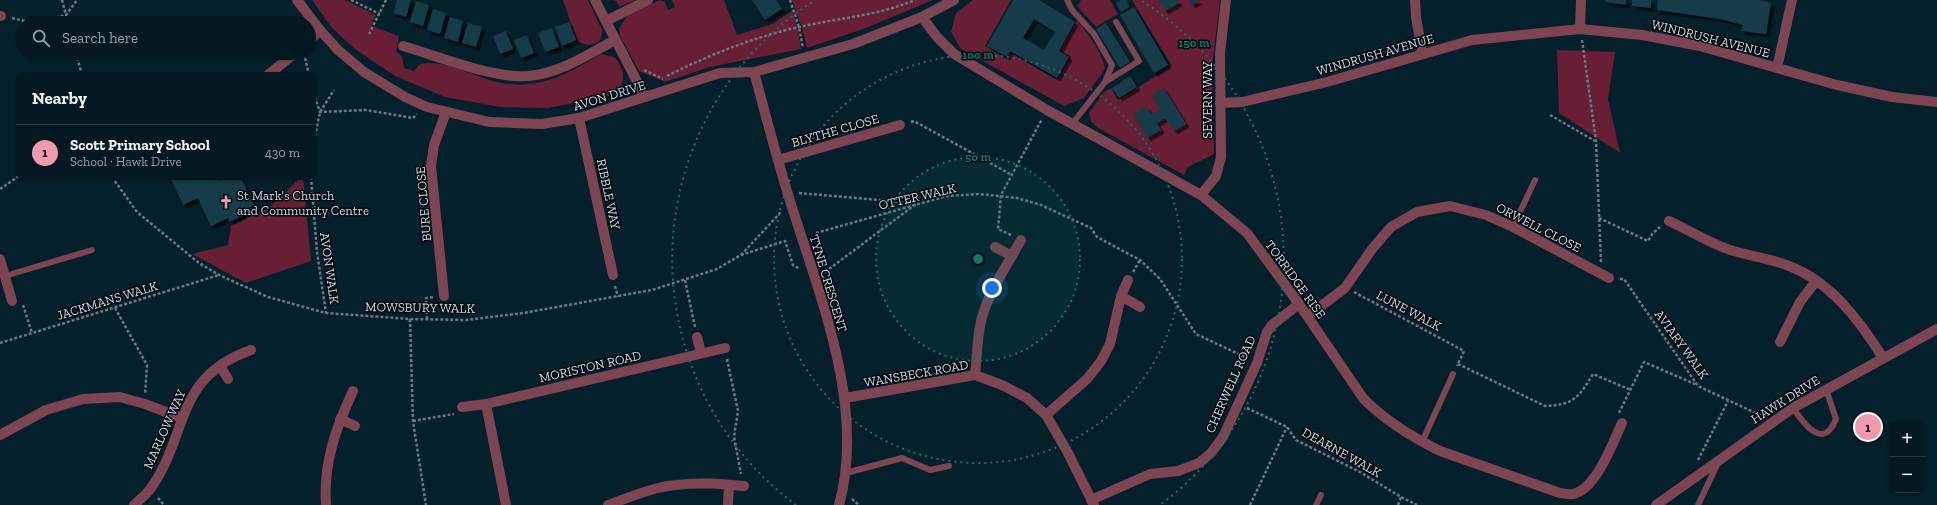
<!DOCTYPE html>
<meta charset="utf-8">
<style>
:root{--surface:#031820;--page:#0d2129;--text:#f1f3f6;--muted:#97a0a5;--line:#24373e;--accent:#f29aad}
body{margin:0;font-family:"Zilla Slab",serif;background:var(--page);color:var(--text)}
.controls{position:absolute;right:12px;bottom:12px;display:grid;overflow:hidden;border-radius:8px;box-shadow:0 1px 3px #0004}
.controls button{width:36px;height:36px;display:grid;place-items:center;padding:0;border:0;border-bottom:1px solid var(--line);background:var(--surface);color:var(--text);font:20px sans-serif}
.you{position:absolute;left:992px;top:288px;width:14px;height:14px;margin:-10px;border:3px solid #fff;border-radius:50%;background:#1a73e8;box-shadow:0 0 0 6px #1a73e833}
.badge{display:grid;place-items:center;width:26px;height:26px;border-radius:50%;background:var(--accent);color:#111;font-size:13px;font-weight:700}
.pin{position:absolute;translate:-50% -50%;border:2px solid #fff;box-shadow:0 1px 4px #0006}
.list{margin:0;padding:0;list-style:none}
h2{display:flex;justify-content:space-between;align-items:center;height:52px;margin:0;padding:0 16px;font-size:17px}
h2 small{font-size:13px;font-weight:400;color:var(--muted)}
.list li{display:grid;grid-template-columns:26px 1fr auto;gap:12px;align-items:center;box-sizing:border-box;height:56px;padding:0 16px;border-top:1px solid var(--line)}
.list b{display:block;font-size:15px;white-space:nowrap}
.list p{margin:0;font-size:13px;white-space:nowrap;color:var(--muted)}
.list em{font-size:13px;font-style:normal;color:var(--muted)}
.icon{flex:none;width:22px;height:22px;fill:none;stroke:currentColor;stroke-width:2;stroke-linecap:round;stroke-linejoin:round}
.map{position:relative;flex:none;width:1937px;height:505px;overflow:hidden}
.search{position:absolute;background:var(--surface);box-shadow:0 1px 3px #0004;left:16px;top:16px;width:300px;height:44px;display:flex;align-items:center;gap:10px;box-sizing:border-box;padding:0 14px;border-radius:22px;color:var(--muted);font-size:15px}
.panel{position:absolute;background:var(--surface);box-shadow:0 1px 3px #0004;left:16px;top:72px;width:300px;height:108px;border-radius:8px}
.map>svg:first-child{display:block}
.green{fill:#681e34}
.building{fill:#193a48;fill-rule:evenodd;filter:url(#shadow)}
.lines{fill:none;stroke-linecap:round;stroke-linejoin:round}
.path{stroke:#657a84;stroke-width:2.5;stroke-dasharray:3 2;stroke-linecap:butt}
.service{stroke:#7d4552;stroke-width:6}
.minor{stroke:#7d4552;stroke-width:10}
.tertiary{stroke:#7d4552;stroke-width:10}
.ring{fill:none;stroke:#0f766e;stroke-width:2;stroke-dasharray:2 4}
.labels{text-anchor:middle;stroke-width:3;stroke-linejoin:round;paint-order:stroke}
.street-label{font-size:13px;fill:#ccdbe3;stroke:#01080d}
.poi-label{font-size:13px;fill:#ccdbe3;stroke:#01080d;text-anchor:start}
.centre{fill:#0f766e;stroke:#01080d;stroke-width:2}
.ring-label{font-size:12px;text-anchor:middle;font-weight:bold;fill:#0f766e;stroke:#01080d;stroke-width:3;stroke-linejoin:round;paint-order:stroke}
</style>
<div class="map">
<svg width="1937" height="505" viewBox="0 0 1937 505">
<defs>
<filter id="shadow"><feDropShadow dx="3.5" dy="3.5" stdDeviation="0" flood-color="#0009"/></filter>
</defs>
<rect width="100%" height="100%" fill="#04202b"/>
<g class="green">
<path d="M312 0H345L376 15 371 26 399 36 396 52C403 55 403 60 404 68L414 71 419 65C436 57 475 76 493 81 503 84 517 85 527 84 555 82 577 68 601 54L614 57 618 61 623 73V80L621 87 612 95 548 108 500 107 445 97 395 76 355 49 332 28Z"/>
<path d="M563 0H588L602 30 601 39C593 47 586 46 577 41Z"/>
<polygon points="613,0 635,0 619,7 617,2"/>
<polygon points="660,0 665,2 668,10 675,7 672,0 724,0 737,35 772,24 792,11 798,29 801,49 710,67 665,82 639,71 620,36 619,28 628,15"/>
<polygon points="792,0 933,0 866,28 807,48 802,28"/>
<path d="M973 0H1011L985 46 1007 59 1011 53 1057 80 1071 57 1060 50 1077 21C1089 35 1102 51 1105 69L1084 98 1064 106 961 49 951 32 956 13Z"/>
<polygon points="1081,0 1110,0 1118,14 1096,27 1077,6"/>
<polygon points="1132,0 1220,0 1212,67 1214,154 1188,167 1184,175 1098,128 1091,121 1089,113 1103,93 1111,88 1118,100 1172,66"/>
<polygon points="1557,50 1615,52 1608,99 1620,153 1559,113"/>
<polygon points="301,177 303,177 311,261 246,283 192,254 228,245 231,225 269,208"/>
</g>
<g class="building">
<polygon points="397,0 411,0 406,17 393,13"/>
<polygon points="752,0 776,0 782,9 765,20"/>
<path d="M1013 0H1039L1075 22 1059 51 1069 57 1057 78 1010 51 1007 57 987 46ZM1034 19 1055 32 1044 50 1023 38Z"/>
<polygon points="1121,0 1126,0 1130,7 1121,12 1116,3"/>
<polygon points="1158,0 1177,0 1179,3 1165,11"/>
<polygon points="1189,0 1200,0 1192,5"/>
<polygon points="1605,0 1626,0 1626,5 1605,2"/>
<polygon points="1632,0 1651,0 1651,8 1632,6"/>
<polygon points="1658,0 1760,0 1771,3 1766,34 1741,31 1743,25 1720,19 1657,10"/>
<polygon points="416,1 429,5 423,26 410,22"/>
<polygon points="1134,7 1168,65 1154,73 1120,15"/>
<polygon points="433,9 446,13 440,34 427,30"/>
<polygon points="450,17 463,21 458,42 444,38"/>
<polygon points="569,22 576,40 562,46 555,27"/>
<polygon points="468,23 482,27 476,47 462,43"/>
<polygon points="1106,23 1130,62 1120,68 1096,29"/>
<polygon points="552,28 559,47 545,52 538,33"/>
<polygon points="506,31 513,49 500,54 493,36"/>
<polygon points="527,35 534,53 521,58 514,40"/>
<polygon points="1130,76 1137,87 1119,98 1112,88"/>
<polygon points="1164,88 1186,124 1174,131 1165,118 1157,123 1161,130 1147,138 1133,114 1146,106 1152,115 1160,109 1152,95"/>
<polygon points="170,177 211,177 221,181 229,177 241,177 254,205 242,211 244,215 229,222 228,218 211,226 198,198 183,205"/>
</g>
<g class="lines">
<g class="path">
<polyline points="62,0 68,23"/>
<polyline points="351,0 380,14"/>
<polyline points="790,0 799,27 803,48"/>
<polyline points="12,18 33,23 66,15 77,0"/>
<polyline points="369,34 386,0"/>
<polyline points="1582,40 1596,141 1601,262"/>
<polyline points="76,53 82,75"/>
<polyline points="305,58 309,75"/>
<polyline points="644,70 663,79"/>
<path d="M667 76C709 55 754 37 799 27 838 18 877 16 915 0"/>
<polyline points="313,92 320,112 366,110 413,118 417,114"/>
<polyline points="1550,115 1595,141"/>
<polyline points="911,122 914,121 1012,175"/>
<polyline points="313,146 320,112 334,90"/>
<polyline points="112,177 137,212 199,263 219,275 268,297 326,313 410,319 467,320 523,313 652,290 717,269 741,255 785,241 793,265 800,269"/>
<polyline points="311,177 317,252 326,313"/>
<polyline points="0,189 19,176"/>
<polyline points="799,193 913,203"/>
<polyline points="1599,218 1648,241 1653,233 1660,227"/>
<polyline points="816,233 947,196 979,194 1017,198 1041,205 1091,228 1097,237 1140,260 1160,279 1196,334 1247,358"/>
<polyline points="1011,235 998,229 1001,195 1042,119"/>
<polyline points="741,255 781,212"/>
<polyline points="825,272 916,204"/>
<polyline points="1133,272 1140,260"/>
<polyline points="1620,279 1624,279 1698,386 1762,416"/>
<polyline points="685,280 695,327"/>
<polyline points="615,286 618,297"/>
<polyline points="1354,292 1464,351 1457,366"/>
<polyline points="23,305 32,333"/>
<polyline points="115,308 147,365 145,394"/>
<polyline points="410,319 413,421 426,505"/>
<polyline points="427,319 426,298 434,297"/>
<polyline points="0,343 219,275"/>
<polyline points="727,359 738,411 734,437 741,474"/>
<path d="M1458 364 1545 406C1574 405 1579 397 1593 374L1631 390"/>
<polyline points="1247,408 1287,427 1296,440 1360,472 1401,497 1417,505"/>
<polyline points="1619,413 1644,362 1697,385"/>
<polyline points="413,421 454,414"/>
<polyline points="1698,460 1728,401"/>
<polyline points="158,498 164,505"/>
<polyline points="852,499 859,505"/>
<polyline points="1250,505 1287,427"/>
<polyline points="1398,505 1401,497"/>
</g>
<g class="service">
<polyline points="1067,0 1072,10 1094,34 1112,65 1105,82 1072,124"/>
<polyline points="1105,82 1139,61 1116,22"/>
<polyline points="1513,227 1535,180"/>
<polyline points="5,276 92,250"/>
<path d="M1793 408C1804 424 1823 451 1836 419L1826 389"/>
<polyline points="1422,442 1453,374"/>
<polyline points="846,473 902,458 930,470 949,466"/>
<polyline points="1316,505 1321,495"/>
<polyline points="1698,505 1718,463"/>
</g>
<g class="minor">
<polyline points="595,0 645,97"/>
<polyline points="1415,0 1416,17 1422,53"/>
<polyline points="0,16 1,16"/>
<path d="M922 17 937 37 954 54 1047 110 1201 195 1247 233 1299 304 1363 398C1385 421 1412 437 1440 451L1560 493C1564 493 1569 495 1573 494 1596 490 1613 442 1622 423"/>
<polyline points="606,21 648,0"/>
<polyline points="1580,29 1581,0"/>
<polyline points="309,41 320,30"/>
<path d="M403 46C438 56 493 79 528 76 559 74 589 54 615 40"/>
<polyline points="1777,68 1792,0"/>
<path d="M754 72C766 116 777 160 791 204 820 297 866 407 839 505"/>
<polyline points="268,75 295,53"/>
<polyline points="1220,103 1242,102 1327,82 1472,40 1580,29 1642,35 1700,46 1837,85 1892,97 1937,102"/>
<polyline points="579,118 613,275"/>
<polyline points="778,160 900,125"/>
<polyline points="1201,195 1216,176 1221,157 1220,53 1226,0"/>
<path d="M1669 221C1689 230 1709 243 1730 250 1749 256 1769 258 1789 266 1831 282 1860 321 1883 358"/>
<polyline points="995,247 1012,256"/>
<polyline points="0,259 12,301"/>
<polyline points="444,296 431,166 434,145 446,112"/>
<polyline points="1121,296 1140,307"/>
<polyline points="1308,316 1345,288 1372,249 1391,227 1417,212 1450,206 1486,215 1513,227 1609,278"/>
<polyline points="697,337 701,353"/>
<polyline points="1780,342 1800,302 1816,281"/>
<polyline points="220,366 228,379"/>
<path d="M975 375C977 356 977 336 982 317 990 290 1007 265 1021 240"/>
<polyline points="845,398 975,375 1002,385 1027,398 1046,415 1067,451 1094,505"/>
<polyline points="486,404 506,505"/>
<polyline points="462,407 486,404 725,348"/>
<polyline points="1046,415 1087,379 1101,361 1110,344 1121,296 1128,280"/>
<polyline points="340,419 355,426"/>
<polyline points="0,435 46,410 83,399 120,397 145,404 182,418"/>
<polyline points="1091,500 1150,474 1178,471 1199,463 1211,453 1223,437 1257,363 1267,332 1272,325 1299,304"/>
<polyline points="728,504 729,485"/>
<path d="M134 505C139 500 147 494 151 488 189 434 174 377 251 350"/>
<path d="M326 505C323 464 336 427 353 391"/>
<path d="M608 505C630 497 653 487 676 485 699 482 721 484 744 486"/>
<polyline points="1656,505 1793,408 1937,329"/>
</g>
<polyline class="tertiary" points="297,0 320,30 338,50 364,72 405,97 427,107 489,122 542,124 579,118 720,73 754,72 853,44 922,17 954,0"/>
</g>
<circle cx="978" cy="259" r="102" fill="#0f766e" fill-opacity=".12"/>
<g class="ring">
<circle cx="978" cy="259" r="102"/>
<circle cx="978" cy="259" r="204"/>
<path d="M796 505A306 306 0 0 1 814 1M1142 1A306 306 0 0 1 1160 505"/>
</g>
<defs>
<g id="church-bare" transform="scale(1.08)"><path d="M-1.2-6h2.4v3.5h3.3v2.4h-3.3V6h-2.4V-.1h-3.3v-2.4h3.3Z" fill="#f29aad" stroke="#01080d" stroke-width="2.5" paint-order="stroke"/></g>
</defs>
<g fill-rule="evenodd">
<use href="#church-bare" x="226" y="202"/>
</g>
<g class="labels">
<g class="street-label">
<text transform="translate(1711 38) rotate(14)" y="5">WINDRUSH AVENUE</text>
<text transform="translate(1375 54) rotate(-16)" y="5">WINDRUSH AVENUE</text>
<text transform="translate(609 95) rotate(-17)" y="5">AVON DRIVE</text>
<text transform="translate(1207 100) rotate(-90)" y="5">SEVERN WAY</text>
<text transform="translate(835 130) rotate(-16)" y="5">BLYTHE CLOSE</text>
<text transform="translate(609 194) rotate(78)" y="5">RIBBLE WAY</text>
<text transform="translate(917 196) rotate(-13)" y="5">OTTER WALK</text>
<text transform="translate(423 204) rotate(-95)" y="5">BURE CLOSE</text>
<text transform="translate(1539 227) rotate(27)" y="5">ORWELL CLOSE</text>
<text transform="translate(330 268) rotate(82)" y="5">AVON WALK</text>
<text transform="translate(1296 279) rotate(54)" y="5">TORRIDGE RISE</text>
<text transform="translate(829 283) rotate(73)" y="5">TYNE CRESCENT</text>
<text transform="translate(107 300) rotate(-17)" y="5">JACKMANS WALK</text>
<text transform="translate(420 307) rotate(1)" y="5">MOWSBURY WALK</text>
<text transform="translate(1409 310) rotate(28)" y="5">LUNE WALK</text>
<text transform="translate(1682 344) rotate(54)" y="5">AVIARY WALK</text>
<text transform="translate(590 366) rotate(-13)" y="5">MORISTON ROAD</text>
<text transform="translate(916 373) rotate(-10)" y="5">WANSBECK ROAD</text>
<text transform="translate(1230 384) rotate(-66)" y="5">CHERWELL ROAD</text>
<text transform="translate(1785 399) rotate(-32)" y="5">HAWK DRIVE</text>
<text transform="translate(164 429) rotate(-66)" y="5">MARLOW WAY</text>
<text transform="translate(1342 452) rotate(29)" y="5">DEARNE WALK</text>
</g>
<g class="poi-label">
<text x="237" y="200">St Mark's Church<tspan x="237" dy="15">and Community Centre</tspan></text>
</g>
</g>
<circle cx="978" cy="259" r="6" class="centre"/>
<g class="ring-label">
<text x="1194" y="47">150 m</text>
<text x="978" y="59">100 m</text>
<text x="978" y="161">50 m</text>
</g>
</svg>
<div class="controls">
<button>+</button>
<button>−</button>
</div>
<div class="you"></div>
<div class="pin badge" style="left:1868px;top:427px">1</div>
<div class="search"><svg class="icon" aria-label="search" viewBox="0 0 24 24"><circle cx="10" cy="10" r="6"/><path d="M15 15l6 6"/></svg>Search here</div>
<section class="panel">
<h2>Nearby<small></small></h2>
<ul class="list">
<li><span class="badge">1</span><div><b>Scott Primary School</b><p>School · Hawk Drive</p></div><em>430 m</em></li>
</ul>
</section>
</div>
